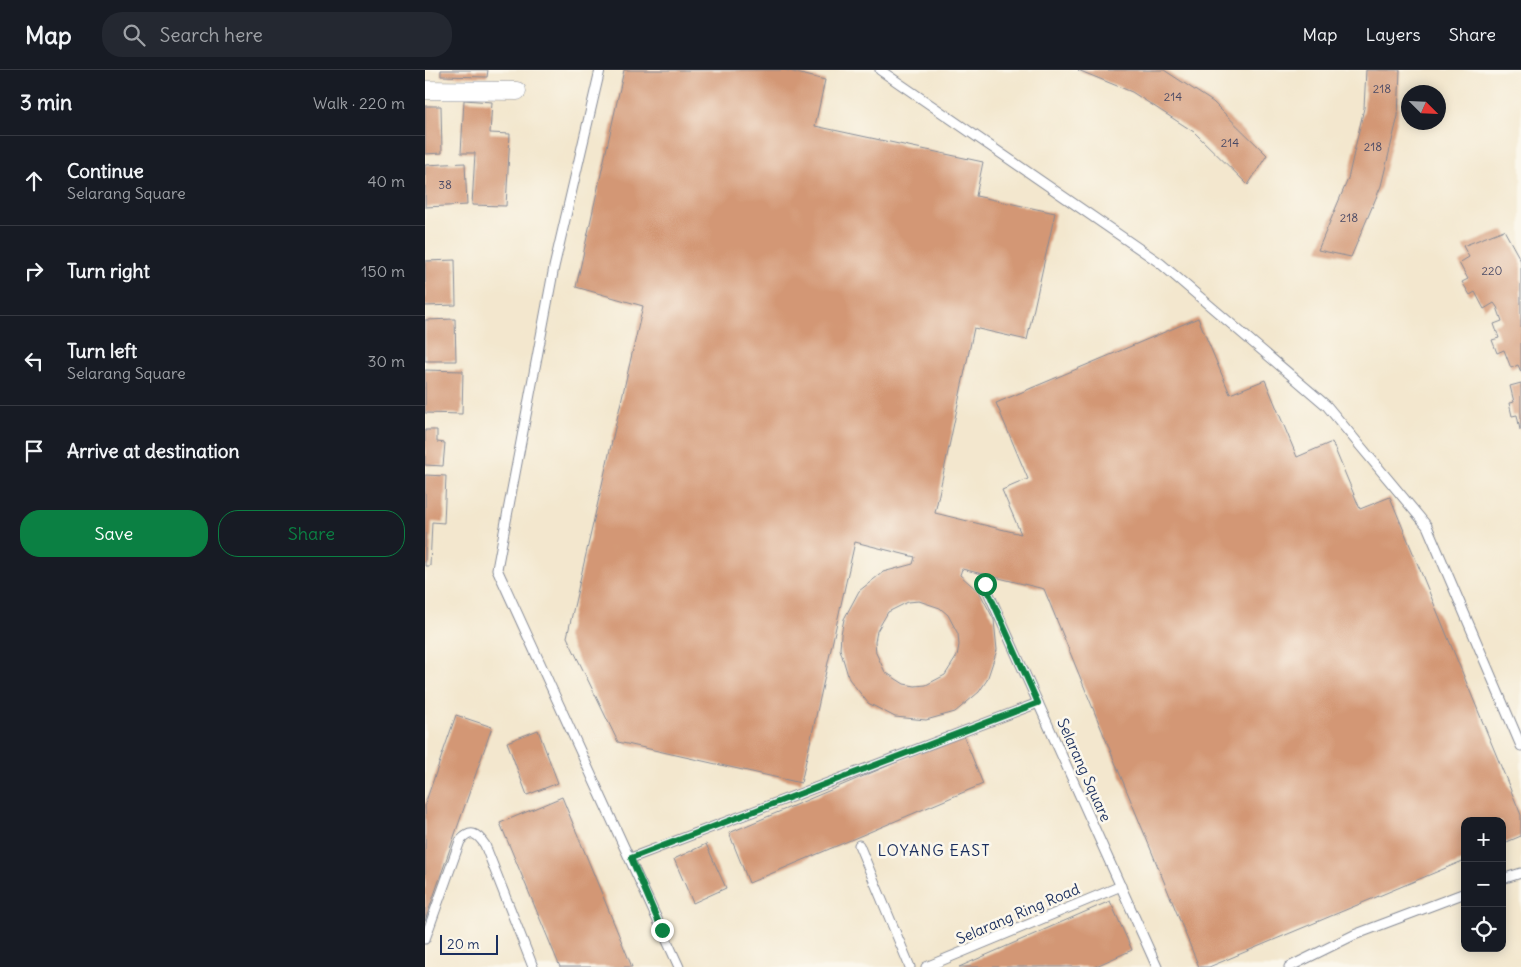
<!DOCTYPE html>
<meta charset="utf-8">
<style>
:root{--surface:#171b24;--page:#242831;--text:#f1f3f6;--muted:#9ea1a6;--line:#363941;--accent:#0b8043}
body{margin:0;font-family:Delius,sans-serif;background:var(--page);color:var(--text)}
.controls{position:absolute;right:15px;bottom:15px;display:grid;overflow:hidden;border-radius:10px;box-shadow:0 2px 12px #0003}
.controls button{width:45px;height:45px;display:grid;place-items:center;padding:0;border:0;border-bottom:1px solid var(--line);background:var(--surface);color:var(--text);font:25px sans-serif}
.compass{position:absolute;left:976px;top:15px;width:45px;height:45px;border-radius:50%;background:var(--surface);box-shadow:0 2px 12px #0003;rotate:114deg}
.scale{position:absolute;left:15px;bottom:12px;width:58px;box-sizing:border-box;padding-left:5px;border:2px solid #1b2f5e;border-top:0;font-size:14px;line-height:18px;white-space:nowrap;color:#1b2f5e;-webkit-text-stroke:4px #fbf7ec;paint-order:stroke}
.stop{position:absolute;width:15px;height:15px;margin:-11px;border:4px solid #0b8043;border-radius:50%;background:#fff}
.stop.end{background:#0b8043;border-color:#fff;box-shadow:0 1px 5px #0008}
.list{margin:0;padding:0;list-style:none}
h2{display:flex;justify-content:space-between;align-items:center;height:65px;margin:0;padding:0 20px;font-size:21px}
h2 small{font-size:16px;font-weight:400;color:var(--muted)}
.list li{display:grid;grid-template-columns:32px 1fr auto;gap:15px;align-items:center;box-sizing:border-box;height:90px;padding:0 20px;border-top:1px solid var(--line)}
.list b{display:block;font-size:19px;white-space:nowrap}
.list p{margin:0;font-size:16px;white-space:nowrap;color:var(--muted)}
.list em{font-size:16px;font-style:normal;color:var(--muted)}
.actions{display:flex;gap:10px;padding:15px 20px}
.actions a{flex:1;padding:11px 0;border:1px solid var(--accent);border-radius:20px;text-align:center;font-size:18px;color:var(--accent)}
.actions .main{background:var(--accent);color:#fff}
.icon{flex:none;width:28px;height:28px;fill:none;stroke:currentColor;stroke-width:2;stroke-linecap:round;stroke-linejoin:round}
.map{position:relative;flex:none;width:1096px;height:897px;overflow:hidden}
header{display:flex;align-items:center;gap:30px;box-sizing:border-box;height:70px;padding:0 25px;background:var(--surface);border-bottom:1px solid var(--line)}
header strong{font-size:24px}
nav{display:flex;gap:28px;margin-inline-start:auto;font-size:18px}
.search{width:350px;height:45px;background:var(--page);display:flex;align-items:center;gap:12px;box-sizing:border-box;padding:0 18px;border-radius:20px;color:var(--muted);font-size:19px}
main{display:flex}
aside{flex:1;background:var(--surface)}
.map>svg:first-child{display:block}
.building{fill:#d39775;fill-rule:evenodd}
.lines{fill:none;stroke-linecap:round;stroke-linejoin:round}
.lane-casing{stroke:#878b96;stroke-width:11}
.street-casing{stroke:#878b96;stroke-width:19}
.lane{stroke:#fff;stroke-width:9}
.street{stroke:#fff;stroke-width:18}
.route{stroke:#0b8043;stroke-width:6}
.labels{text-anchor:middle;stroke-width:5;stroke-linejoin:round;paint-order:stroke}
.number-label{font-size:12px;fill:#494964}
.street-label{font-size:15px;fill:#1b2f5e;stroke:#fbf7ec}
.neighbourhood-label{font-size:16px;letter-spacing:1px;fill:#1b2f5e;stroke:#fbf7ec}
</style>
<header>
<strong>Map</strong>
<div class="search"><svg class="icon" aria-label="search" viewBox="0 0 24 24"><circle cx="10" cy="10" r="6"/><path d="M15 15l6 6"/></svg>Search here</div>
<nav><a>Map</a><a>Layers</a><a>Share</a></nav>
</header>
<main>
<aside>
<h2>3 min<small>Walk · 220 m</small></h2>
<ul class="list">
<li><svg class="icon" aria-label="ahead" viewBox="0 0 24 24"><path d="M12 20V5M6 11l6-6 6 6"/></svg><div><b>Continue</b><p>Selarang Square</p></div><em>40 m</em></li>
<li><svg class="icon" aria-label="right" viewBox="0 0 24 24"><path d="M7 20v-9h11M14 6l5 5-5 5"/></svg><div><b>Turn right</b></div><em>150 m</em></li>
<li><svg class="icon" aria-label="left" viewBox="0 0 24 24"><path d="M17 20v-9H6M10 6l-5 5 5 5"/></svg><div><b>Turn left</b><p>Selarang Square</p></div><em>30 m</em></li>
<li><svg class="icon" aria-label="arrive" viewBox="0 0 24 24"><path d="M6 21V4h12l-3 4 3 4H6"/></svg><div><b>Arrive at destination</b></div></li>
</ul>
<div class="actions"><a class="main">Save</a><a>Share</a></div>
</aside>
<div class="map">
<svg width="1096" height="897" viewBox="0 0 1096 897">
<rect width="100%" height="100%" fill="#fbf7ec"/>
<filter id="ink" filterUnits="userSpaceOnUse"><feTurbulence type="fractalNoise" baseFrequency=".02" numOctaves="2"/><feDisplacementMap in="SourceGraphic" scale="10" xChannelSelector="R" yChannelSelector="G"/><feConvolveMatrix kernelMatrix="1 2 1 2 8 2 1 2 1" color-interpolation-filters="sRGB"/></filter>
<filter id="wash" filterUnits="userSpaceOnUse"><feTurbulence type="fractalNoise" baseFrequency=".0096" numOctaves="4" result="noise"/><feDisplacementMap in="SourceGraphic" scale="20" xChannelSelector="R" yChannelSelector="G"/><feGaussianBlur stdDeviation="1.12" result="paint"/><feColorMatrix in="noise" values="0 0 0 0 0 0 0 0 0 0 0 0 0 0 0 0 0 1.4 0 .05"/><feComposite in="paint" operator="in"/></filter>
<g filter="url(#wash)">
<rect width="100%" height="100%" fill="#f3e7ce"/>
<g id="blocks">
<g class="building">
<polygon points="16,0 63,0 62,7 16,6"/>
<path d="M199 0H360L400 10 390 56 558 92 551 126 630 143 602 270 549 258 510 443 596 464 577 420 603 409 571 333 773 248 805 324 840 310 872 387 907 372 935 439 965 427 1096 745V766L1077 774V751H1040V790L784 897H774L619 519 537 499 535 505 555 523 569 550 572 580 562 610 554 622 530 642 501 650 470 647 443 633 424 609 415 579 416 564 419 549 434 521 458 502 488 494 490 487 430 472 376 713 193 672 142 567 218 236 151 217ZM494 531 515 538 523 545 533 564 534 575 532 586 520 605 501 615 490 616 479 614 460 602 451 583 450 572 452 561 463 542 483 532Z"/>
<polygon points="653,0 739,0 788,32 842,85 823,115 769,62 707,22"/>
<polygon points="941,0 975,0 973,46 956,116 926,187 893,180 923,109 939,38"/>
<polygon points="39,30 67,32 65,63 85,64 81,136 47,135 50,83 36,83"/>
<polygon points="0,36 16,36 17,83 0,84"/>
<polygon points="40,93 42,135 0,137 0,95"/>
<polygon points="1079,160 1096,191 1096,302 1093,295 1086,298 1079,280 1072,283 1067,270 1074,268 1069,254 1077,251 1072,237 1069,233 1059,239 1050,222 1045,225 1037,212 1043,209 1034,193 1044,187 1038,176"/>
<polygon points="30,190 31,235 0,236 0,191"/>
<polygon points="30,249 31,291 0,291 0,250"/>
<polygon points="0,300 38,301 37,344 0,343"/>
<polygon points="1096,313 1096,360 1095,360 1092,345 1087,346 1084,333 1089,332 1085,316"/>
<polygon points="0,360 12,360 12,372 20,373 18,396 0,395"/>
<polygon points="0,405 21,406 19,453 7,452 5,496 0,496"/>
<polygon points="31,645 67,657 0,851 0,734"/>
<polygon points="113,660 133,713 102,725 82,672"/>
<polygon points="538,664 558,714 324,813 304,763"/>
<polygon points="137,727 207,897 135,897 75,753"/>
<polygon points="281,774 301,818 268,833 249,789"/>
<polygon points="685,831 707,880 669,897 534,897"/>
</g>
</g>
</g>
<g filter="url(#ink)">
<use href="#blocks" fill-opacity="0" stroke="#878b96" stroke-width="1"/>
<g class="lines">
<g class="lane-casing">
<g id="lane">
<polyline points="175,0 129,197 72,499 254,897"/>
<polyline points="455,0 735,193 902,336 1002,456 1096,676"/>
<polyline points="560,515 732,897"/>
<polyline points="434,775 485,897"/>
<polyline points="206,788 613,633"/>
<polyline points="1077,809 1096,803"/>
<path d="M0 869 35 771C46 759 52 763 60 775L108 897"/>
<polyline points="501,897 696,816"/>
<polyline points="864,897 929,865 1040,823"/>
</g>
</g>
<g class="street-casing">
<polyline id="street" points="0,20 92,21"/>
</g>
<use href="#lane" class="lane"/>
<use href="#street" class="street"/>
</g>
</g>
<g class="lines" filter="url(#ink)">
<polyline class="route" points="237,860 206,788 613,633 560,514"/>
</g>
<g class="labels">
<g class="number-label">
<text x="957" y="23">218</text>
<text x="748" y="31">214</text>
<text x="805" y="77">214</text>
<text x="948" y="81">218</text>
<text x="20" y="119">38</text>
<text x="924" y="152">218</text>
<text x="1067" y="205">220</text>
</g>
<g class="street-label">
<text transform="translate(659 700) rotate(66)" y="5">Selarang Square</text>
<text transform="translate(593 844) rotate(-23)" y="5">Selarang Ring Road</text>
</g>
<g class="neighbourhood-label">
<text x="509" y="786">LOYANG EAST</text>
</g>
</g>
</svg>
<div class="controls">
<button>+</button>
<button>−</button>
<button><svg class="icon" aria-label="locate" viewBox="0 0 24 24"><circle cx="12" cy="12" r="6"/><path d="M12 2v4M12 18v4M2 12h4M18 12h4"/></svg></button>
</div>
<svg class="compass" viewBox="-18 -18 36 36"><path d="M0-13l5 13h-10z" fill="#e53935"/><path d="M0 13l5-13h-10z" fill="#9ea1a6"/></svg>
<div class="scale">20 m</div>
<div class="stop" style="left:560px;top:514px"></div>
<div class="stop end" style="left:237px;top:860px"></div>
</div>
</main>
